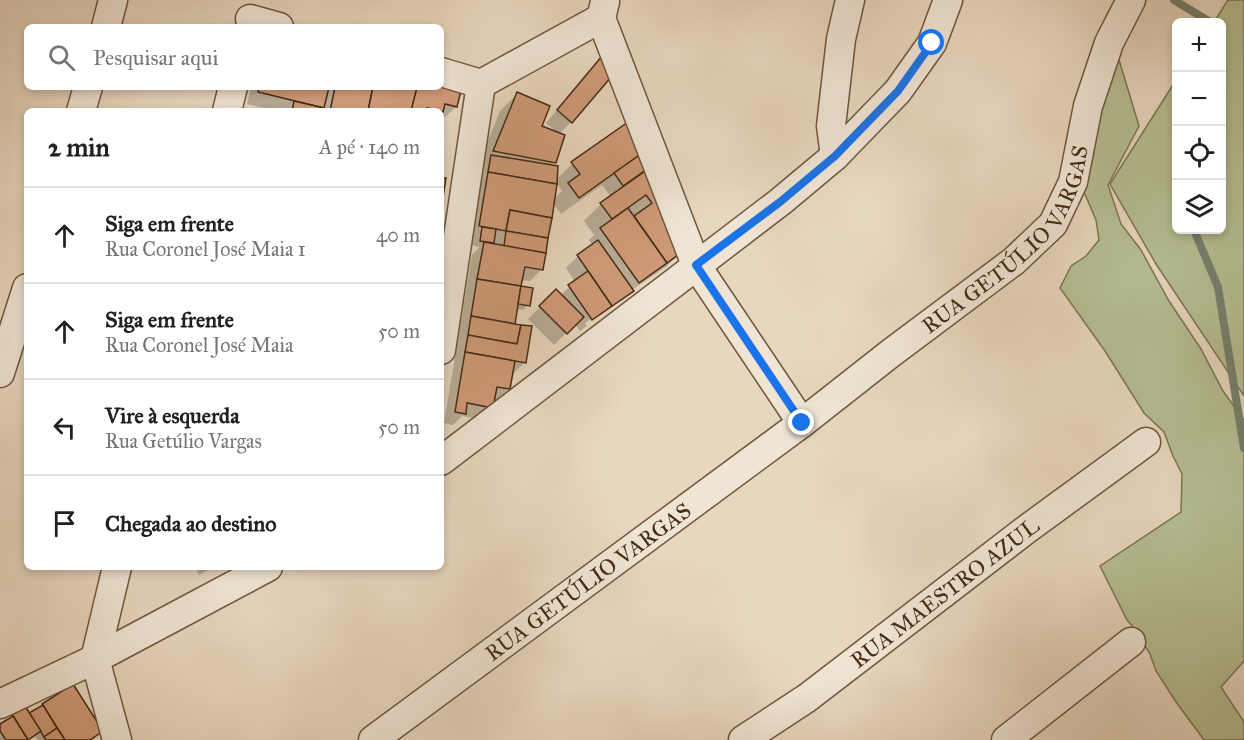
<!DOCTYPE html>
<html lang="pt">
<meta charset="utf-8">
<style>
:root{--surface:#fff;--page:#f6f6f6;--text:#202124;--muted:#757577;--line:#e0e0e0}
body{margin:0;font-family:"IM FELL Great Primer",serif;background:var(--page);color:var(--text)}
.controls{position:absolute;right:18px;top:18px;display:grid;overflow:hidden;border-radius:9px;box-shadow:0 3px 9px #0003}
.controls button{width:54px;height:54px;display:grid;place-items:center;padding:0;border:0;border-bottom:2px solid var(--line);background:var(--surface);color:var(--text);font:30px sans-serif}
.stop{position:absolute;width:18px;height:18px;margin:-14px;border:4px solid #1a73e8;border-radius:50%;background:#fff}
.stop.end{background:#1a73e8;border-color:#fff;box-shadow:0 2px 6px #0008}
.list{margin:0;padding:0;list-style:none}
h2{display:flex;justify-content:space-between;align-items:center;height:78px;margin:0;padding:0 24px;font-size:26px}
h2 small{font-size:20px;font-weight:400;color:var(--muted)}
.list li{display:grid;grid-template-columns:39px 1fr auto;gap:18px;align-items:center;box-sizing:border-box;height:96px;padding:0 24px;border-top:2px solid var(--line)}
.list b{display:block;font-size:22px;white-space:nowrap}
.list p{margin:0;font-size:20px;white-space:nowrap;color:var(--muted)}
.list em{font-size:20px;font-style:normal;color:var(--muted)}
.icon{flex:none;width:33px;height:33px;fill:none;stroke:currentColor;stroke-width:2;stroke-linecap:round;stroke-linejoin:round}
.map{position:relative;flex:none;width:1244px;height:740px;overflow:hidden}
.search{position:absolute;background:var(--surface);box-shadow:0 3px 9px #0003;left:24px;top:24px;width:420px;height:66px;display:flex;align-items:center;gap:15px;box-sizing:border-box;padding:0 21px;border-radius:9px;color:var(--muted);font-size:22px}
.panel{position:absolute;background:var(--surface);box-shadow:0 3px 9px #0003;left:24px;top:108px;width:420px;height:462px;border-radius:9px}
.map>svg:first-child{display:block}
.green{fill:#b5be93;stroke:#7c7452;stroke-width:1.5}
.shadow{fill:#0003;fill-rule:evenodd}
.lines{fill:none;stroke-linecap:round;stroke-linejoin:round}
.stream{stroke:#76816e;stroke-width:8}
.building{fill:#d09a79;stroke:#442b12;stroke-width:1.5}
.minor-casing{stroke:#6d563d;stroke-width:31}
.minor{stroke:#f0e5d5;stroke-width:28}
.route{stroke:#1a73e8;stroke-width:8}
.labels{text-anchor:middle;stroke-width:6;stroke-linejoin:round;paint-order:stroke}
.street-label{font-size:22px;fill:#442b12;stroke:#f0e5d5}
</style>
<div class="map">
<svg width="1244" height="740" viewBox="0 0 1244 740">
<rect width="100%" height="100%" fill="#e8d7bf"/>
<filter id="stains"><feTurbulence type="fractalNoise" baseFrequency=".00333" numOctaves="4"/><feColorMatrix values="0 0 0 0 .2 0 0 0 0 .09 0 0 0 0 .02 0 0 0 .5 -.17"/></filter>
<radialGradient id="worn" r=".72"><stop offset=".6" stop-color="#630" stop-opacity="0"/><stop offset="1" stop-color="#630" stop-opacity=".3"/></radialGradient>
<g class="green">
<polygon points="1228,0 1244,0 1244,396 1156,264 1110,184 1176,80 1176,230 1222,230 1222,22 1214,22"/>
<polygon points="1116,50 1139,126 1108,185 1121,224 1141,250 1169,301 1201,349 1223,391 1244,420 1244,661 1221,687 1244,722 1244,740 1204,740 1176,702 1156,671 1150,654 1134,628 1127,620 1100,566 1181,512 1182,474 1173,456 1164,432 1144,413 1105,351 1060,288 1071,266 1086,256 1099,240 1096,220 1078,178"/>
</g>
<g class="shadow">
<polygon points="620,63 571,122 559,134 546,123 596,64"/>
<polygon points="251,87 441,87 456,107 444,118 441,117 441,111 277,111 247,104"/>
<path d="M517 94 541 126 555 162 550 166 556 180 572 164 631 122 683 250 666 267 632 290V291L622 301V298L585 323 587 326 621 302 580 331 575 324 554 345 528 319 556 291 560 295 575 282 566 268 578 256 593 246 589 240 594 235 584 221 601 204 611 197 602 185 561 214 553 203 541 270 530 281 521 280 519 291 528 305 523 310 516 309 513 325 525 362 513 374 511 373 509 388 497 400 493 399 480 419 462 416 453 425 444 423 472 255 480 247 463 243 477 168 500 111ZM556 182 562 191 553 200Z"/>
<polygon points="195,567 214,567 199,575"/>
<polygon points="24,708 29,716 39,709 101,731 93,740 38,740 35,736 28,740 0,740 0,726"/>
</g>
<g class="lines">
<g class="stream">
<polyline points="1174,0 1210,22"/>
<polyline points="1194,230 1218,287 1244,448"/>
</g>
</g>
<g class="building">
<polygon points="607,50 623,63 572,123 557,110"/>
<polygon points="441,81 462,86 457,107 445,104 443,112 427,108 426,111 411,109 417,87 441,87"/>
<polygon points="259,87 329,87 324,108 258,92"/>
<polygon points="335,87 373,87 368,111 330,111"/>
<polygon points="373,87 417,87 411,111 368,111"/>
<polygon points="517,92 550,106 542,126 565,135 556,163 493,151"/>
<polygon points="294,101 324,108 323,111 292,111"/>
<polygon points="631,120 651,147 579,198 568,183 580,174 571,162"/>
<polygon points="651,147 660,160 623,186 614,173"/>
<polygon points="491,155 558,166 557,184 488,172"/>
<polygon points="651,167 685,250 667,263 634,216 652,203 646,195 612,219 600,203"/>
<polygon points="488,172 557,184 552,218 510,210 506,231 479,226"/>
<polygon points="441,178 446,178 442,204 441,204"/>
<polygon points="628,208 667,263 639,283 600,228"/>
<polygon points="510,210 552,218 548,238 506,231"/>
<polygon points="482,227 496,229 494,243 480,241"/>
<polygon points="506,231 548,238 546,253 504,246"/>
<polygon points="598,240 634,291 612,306 577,255"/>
<polygon points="484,242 546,253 543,270 525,267 521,286 477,279"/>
<polygon points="588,271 612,306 592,320 568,285"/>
<polygon points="477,279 521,286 515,324 471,316"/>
<polygon points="521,286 533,288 530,306 518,304"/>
<polygon points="556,289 584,317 567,334 539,306"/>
<polygon points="471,316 521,325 517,344 468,335"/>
<polygon points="521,325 532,326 526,363 465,352 468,335 517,344"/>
<polygon points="465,352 515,361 510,389 497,387 493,408 467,403 466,414 455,412"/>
<polygon points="73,684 103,731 90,740 65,740 42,704"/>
<polygon points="43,705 57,728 44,737 29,713"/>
<polygon points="25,706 41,731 28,740 12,714"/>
<polygon points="13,716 28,740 6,740 0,731 0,724"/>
<polygon points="57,728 65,740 46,740 44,737"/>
</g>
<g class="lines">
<g class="minor-casing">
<g id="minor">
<polyline points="601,18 696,265 802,423"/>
<polyline points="250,19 279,27"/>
<polyline points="106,27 113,0"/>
<polyline points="441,72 481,84 441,350"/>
<polyline points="481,84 601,18 605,2"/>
<polyline points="81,111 88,87"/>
<polyline points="227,111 233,87"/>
<polyline points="835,156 898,91 932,43 948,0"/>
<polyline points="0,373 27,288"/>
<polyline points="441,461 780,202 835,156 831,126 841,39 850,0"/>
<polyline points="0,704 95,659 268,567"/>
<polyline points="117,740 95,659 117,567"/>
<path id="s1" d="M373 740 802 423 891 353 1014 261 1053 224 1073 182 1088 106 1109 43 1131 0"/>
<path id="s2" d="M743 740 807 698 1027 529 1146 442"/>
<polyline points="1006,740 1131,642"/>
</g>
</g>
<use href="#minor" class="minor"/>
</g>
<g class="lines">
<polyline class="route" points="802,423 696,265 780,202 835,156 898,91 932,43"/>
</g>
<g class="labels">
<g class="street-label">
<text dy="8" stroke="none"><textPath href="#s1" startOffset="813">RUA GETÚLIO VARGAS</textPath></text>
<text dy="8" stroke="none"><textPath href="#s1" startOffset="267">RUA GETÚLIO VARGAS</textPath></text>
<text dy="8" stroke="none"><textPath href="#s2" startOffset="250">RUA MAESTRO AZUL</textPath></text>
</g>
</g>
<rect width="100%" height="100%" filter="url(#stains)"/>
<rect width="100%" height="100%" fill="url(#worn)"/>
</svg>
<div class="controls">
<button>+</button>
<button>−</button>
<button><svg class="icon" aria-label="locate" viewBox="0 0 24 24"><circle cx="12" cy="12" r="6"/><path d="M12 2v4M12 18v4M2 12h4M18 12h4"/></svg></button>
<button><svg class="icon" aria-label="layers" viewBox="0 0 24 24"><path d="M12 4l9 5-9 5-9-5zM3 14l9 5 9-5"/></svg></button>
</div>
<div class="stop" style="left:932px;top:43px"></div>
<div class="stop end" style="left:802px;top:423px"></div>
<div class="search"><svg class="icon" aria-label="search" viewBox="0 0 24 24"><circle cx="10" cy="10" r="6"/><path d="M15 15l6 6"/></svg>Pesquisar aqui</div>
<section class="panel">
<h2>2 min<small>A pé · 140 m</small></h2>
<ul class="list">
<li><svg class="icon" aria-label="ahead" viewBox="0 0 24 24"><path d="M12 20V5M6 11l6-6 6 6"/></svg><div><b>Siga em frente</b><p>Rua Coronel José Maia 1</p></div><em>40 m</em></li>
<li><svg class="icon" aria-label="ahead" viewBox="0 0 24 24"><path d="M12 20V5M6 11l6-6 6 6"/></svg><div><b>Siga em frente</b><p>Rua Coronel José Maia</p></div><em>50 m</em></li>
<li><svg class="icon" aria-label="left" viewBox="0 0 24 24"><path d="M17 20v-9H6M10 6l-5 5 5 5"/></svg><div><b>Vire à esquerda</b><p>Rua Getúlio Vargas</p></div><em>50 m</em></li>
<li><svg class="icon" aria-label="arrive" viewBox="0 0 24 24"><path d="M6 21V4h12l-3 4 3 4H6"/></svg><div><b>Chegada ao destino</b></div></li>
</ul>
</section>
</div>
